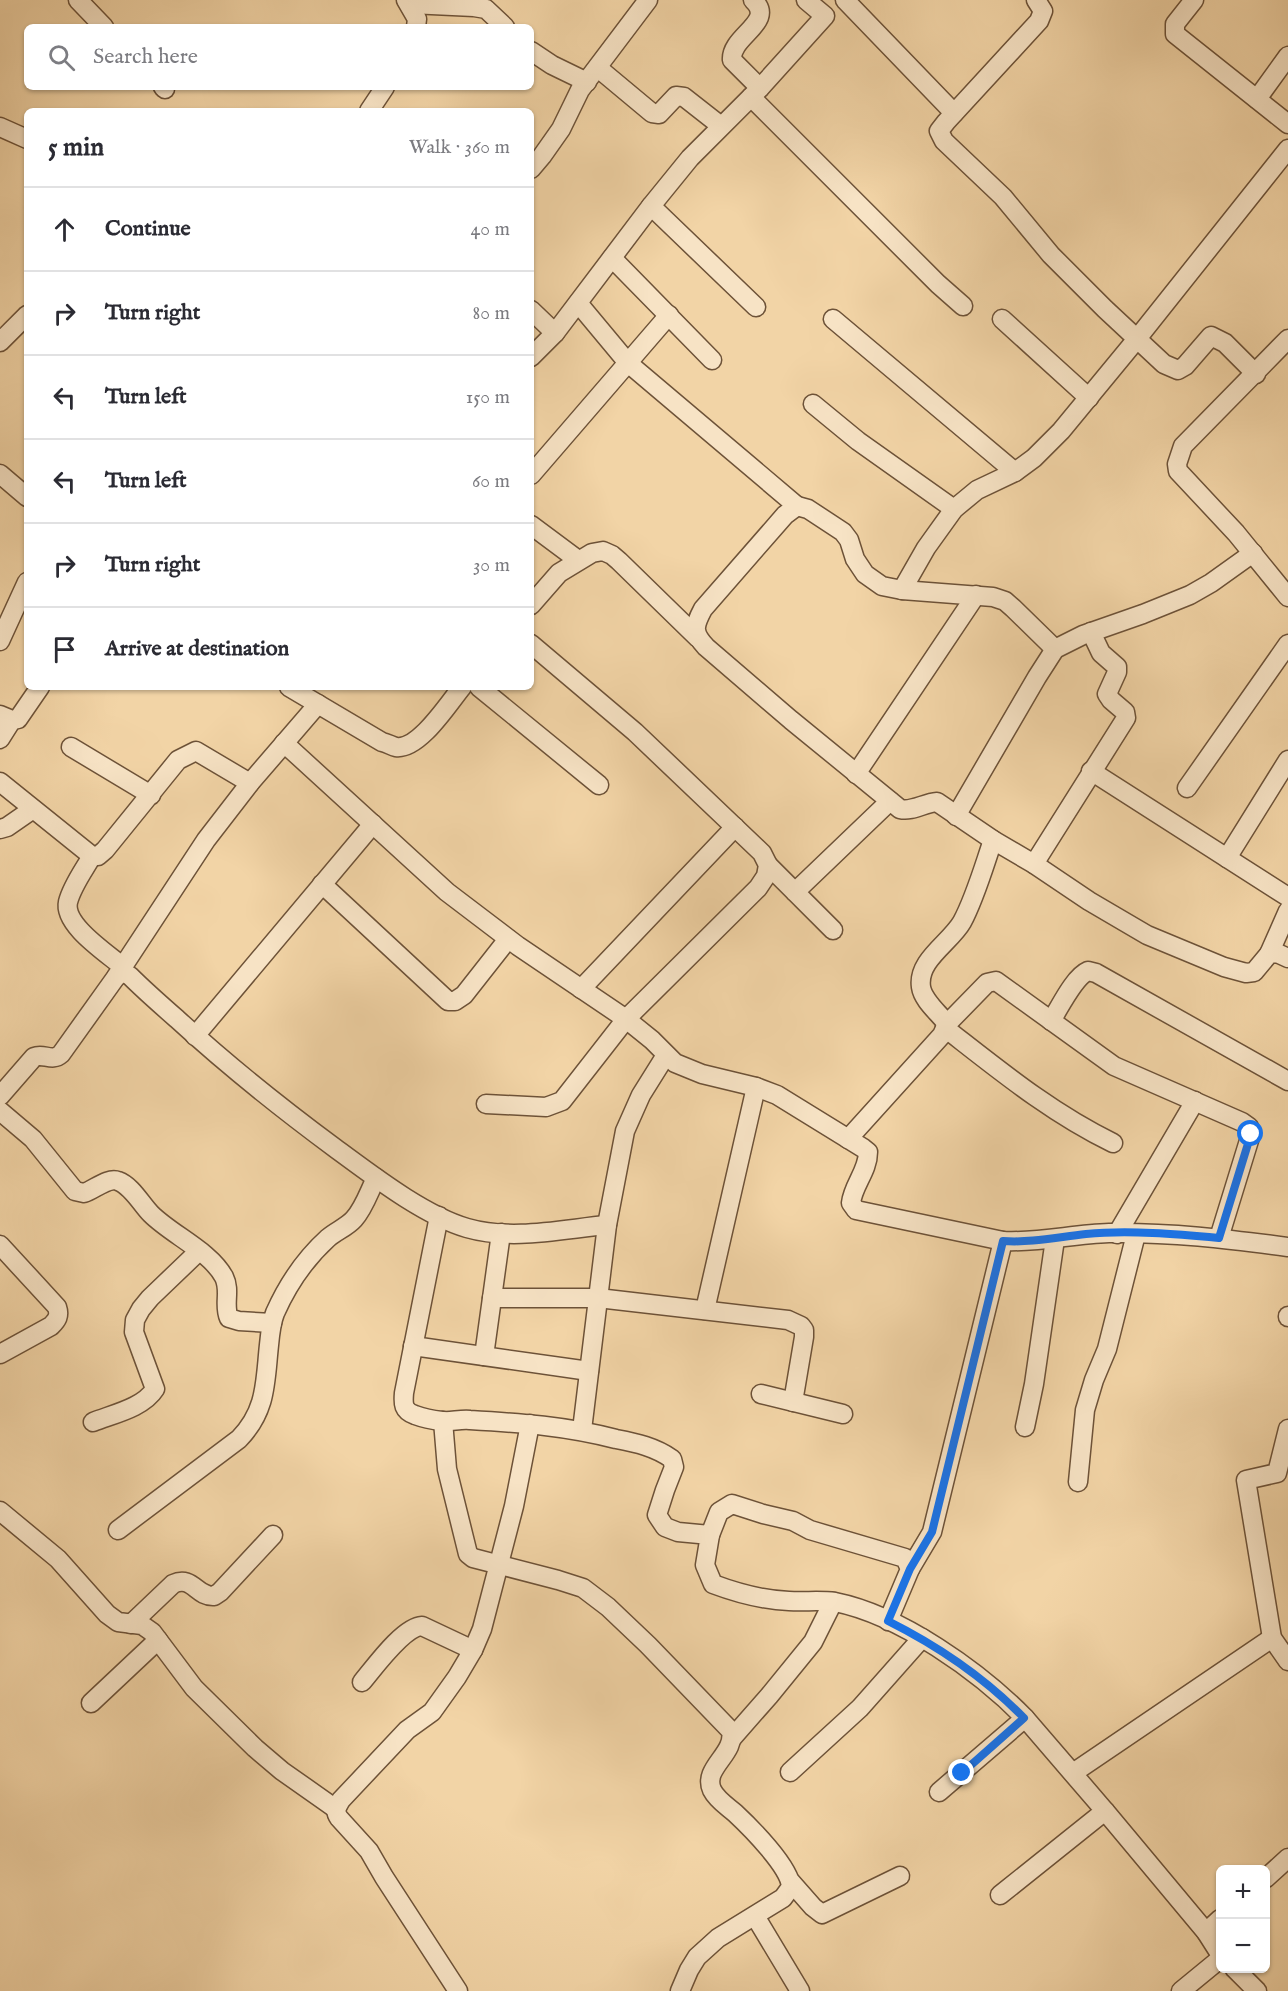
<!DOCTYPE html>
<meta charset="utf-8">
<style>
:root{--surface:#fff;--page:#f7f7f7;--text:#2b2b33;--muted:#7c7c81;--line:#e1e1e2}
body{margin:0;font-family:"IM FELL English",serif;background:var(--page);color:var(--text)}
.controls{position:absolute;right:18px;bottom:18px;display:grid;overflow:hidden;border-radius:9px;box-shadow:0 2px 4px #0004}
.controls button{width:54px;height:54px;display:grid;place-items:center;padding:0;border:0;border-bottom:2px solid var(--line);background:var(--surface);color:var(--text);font:30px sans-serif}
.stop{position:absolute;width:18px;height:18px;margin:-14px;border:4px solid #1a73e8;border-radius:50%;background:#fff}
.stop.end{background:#1a73e8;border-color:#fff;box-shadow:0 2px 6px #0008}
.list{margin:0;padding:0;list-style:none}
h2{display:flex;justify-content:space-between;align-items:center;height:78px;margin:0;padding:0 24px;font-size:26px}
h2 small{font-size:20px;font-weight:400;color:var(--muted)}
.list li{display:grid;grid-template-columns:39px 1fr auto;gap:18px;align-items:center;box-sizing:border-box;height:84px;padding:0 24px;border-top:2px solid var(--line)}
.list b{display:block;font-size:22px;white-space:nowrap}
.list em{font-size:20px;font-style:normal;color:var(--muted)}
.icon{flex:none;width:33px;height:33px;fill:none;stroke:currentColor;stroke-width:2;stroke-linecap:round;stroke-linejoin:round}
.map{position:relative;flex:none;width:1288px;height:1991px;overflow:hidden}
.search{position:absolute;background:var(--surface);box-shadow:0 2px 4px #0004;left:24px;top:24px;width:510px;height:66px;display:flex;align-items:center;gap:15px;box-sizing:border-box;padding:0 21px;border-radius:9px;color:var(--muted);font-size:22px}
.panel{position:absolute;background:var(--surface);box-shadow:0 2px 4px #0004;left:24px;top:108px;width:510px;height:582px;border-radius:9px}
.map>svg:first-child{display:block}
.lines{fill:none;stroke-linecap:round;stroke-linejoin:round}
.minor-casing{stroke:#6d5238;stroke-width:21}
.minor{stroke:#f7e3c5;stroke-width:18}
.route{stroke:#1a73e8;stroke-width:8}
</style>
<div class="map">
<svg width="1288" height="1991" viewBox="0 0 1288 1991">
<rect width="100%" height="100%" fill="#f2d4a6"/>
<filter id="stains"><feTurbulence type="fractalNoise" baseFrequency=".00333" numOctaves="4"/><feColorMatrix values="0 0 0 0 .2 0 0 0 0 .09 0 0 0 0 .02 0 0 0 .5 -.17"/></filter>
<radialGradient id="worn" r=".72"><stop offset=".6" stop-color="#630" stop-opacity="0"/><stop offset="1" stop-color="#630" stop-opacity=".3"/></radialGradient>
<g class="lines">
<g class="minor-casing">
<g id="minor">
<polyline points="78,0 104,27"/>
<polyline points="406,0 417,19 416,27"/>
<path d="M753 0C777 22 730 36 732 60L760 88"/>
<polyline points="845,0 954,113"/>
<polyline points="1036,0 1043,11 1039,21 946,122 939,131 944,141 1003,197 1051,255 1105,309 1164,364 1178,370 1185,366 1211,336 1225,343 1256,374"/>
<polyline points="1194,0 1175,24 1175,34 1288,124"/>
<polyline points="410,4 474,7 486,9 505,27"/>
<polyline points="531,51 552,65 587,82"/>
<polyline points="598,68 652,113 659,114 676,96 684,97 721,126"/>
<polyline points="163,87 165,89"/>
<polyline points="751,97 938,284 963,306"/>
<polyline points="1257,99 1288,56"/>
<polyline points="369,111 385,87"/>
<polyline points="0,127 27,139"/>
<polyline points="531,169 542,156 561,129 580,90 648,0"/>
<polyline points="651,206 756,307"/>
<polyline points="612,258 712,360"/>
<polyline points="578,303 628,363 797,506"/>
<polyline points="531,310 555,333"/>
<polyline points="833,319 1015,472"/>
<polyline points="1002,319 1089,398"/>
<polyline points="1288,339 1183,446 1177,464 1178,471 1236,533 1288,597"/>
<polyline points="0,342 27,315"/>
<polyline points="531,357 555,333 651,206 690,158 760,88 825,16 806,0"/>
<polyline points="813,404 858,441 954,509"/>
<polyline points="0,474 27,497"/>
<polyline points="531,475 669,315"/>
<polyline points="531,525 578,560"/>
<polyline points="902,590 926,548 954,509 977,490 1015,472 1034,458 1061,431 1136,340 1288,149"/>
<polyline points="531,605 559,573 592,553 603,551 612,555 619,561 698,638"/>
<polyline points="0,641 27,582"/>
<path d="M1055 649 1013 608 1005 601 993 597 902 590 882 586 865 574 855 559 849 540 843 532 808 509 797 506 785 515 703 609C694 626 692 632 706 647L791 720 900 809C912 812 924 803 937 802L993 840 1034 864 1089 901 1147 935 1224 967 1246 973 1254 972 1269 954 1277 953 1288 958"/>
<path d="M289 687 382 742C387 743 392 746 396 747 419 750 448 704 462 687"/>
<polyline points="479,687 599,785"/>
<polyline points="0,715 12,720 18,719 40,687"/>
<polyline points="0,739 12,720"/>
<path d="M284 743 447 892 518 946 626 1019 652 1040 675 1063 702 1074 756 1087 777 1095 863 1148 868 1152C868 1171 853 1185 851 1203L856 1210 1003 1241C1039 1243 1073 1234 1109 1233 1169 1232 1228 1239 1288 1247"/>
<polyline points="71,747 151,795"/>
<polyline points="1091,771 1288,897"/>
<polyline points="856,774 976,595"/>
<polyline points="0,782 92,856 98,856 105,850 178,760 196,751 250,783"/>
<polyline points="1187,788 1288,644"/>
<polyline points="956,816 1037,677 1055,649 1083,635 1143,614 1190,595 1211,583 1253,553"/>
<polyline points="0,829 7,827 33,809"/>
<path d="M92 856C84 870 72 886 68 902 63 925 107 953 123 967"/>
<polyline points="1227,858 1288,760"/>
<polyline points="1034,864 1126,718 1125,712 1111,700 1107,694 1117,672 1117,667 1101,653 1091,632"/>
<polyline points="768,865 833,930"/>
<polyline points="322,884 448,1001 455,1001 464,995 508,939"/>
<polyline points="795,892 890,801"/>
<polyline points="1269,954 1288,911"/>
<path d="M116 977 123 972 130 976C145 991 161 1005 177 1019 227 1065 281 1108 335 1148 372 1175 423 1215 467 1228 512 1241 563 1229 607 1225"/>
<polyline points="581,989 735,827"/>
<path d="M1051 1021C1060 1007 1074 977 1088 971L1096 973 1288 1081"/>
<polyline points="947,1024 987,983 996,981 1114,1066 1242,1122 1249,1127 1251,1134 1219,1238"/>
<path d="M945 1028C999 1070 1051 1113 1113 1143"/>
<polyline points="195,1036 373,824"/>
<path d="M0 1096 34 1057C44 1053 52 1062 61 1054L116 977 206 840 250 783 318 704"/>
<polyline points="486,1104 546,1107 562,1101 626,1019 758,888 766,876 768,865 762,853 635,732 531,644"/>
<path d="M0 1111 33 1139 75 1191 84 1193C94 1190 108 1177 118 1181 132 1186 141 1204 151 1214 172 1235 210 1251 224 1277 231 1291 223 1305 229 1318L239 1321 272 1323"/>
<path d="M848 1139 942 1035 947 1024C939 1013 923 1001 921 987 917 960 950 943 962 922 975 898 984 866 993 840"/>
<path d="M439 1216 404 1393C403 1404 403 1411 415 1415 423 1418 433 1420 442 1421 451 1422 460 1419 470 1420 521 1423 566 1426 616 1439 637 1443 655 1447 672 1459L674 1467 665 1490 657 1515 665 1527 678 1532 710 1535 705 1565 713 1584C737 1593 763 1600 789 1601 804 1602 820 1600 835 1602 900 1615 979 1671 1025 1718L939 1792"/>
<polyline points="1117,1234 1195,1101"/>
<path d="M0 1245 57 1307C60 1316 57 1320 51 1326L0 1354"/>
<polyline points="492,1298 598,1298 788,1320 801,1326 804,1330 804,1337 793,1402"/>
<polyline points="705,1310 756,1087"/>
<polyline points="1288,1316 1288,1317"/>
<polyline points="413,1346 589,1371"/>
<polyline points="484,1356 501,1233"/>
<polyline points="761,1394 843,1414"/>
<path d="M443 1421 447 1469 468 1554 473 1558 558 1580 583 1588 608 1607 648 1645 731 1731C736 1754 702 1768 712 1790 717 1800 727 1806 735 1813 750 1827 790 1867 791 1887L783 1898 718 1938 697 1957 689 1970 680 1991"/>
<path d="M93 1422C113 1414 143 1408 155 1389L134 1332 135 1320 141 1309 150 1298 198 1252"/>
<polyline points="1025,1427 1034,1384 1055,1239"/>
<polyline points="1288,1429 1277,1473 1246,1480 1272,1638 1288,1661"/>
<polyline points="582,1430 607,1225 625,1131 641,1095 666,1055"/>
<polyline points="1078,1482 1085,1410 1094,1380 1107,1349 1136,1234"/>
<polyline points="0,1511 58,1559 107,1614 118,1622 142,1625 152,1632 194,1688 255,1748 282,1771 336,1809"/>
<path d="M118 1530 239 1439C267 1410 265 1382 269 1345 270 1334 271 1323 275 1313 287 1286 306 1258 328 1238 336 1231 347 1227 354 1219 364 1208 369 1192 376 1178"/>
<polyline points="710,1535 719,1512 732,1504 763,1514 793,1521 810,1530 905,1558 910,1569 888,1621"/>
<polyline points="910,1569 932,1532 1003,1241"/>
<path d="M131 1624 173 1584C193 1575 196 1597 214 1596L220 1592 273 1535"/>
<path d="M362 1682C374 1668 403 1627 422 1626L473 1650"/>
<polyline points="91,1703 158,1640"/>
<polyline points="733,1737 769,1696 813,1642 833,1602"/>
<polyline points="790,1772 860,1708 922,1638"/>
<polyline points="1073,1773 1272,1638"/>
<polyline points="1105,1811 1206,1932 1220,1954"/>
<polyline points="1266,1878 1288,1858"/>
<polyline points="791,1882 813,1907 822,1914 900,1876"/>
<polyline points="1000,1895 1105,1811 1025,1718"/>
<polyline points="755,1916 800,1991"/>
<polyline points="1206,1932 1220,1919"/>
<polyline points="1234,1968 1257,1991"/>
<path d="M458 1991 384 1877 369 1851 339 1818C334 1811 337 1807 341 1800L407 1730 432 1712 457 1677 473 1650 482 1629 514 1506 530 1424"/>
<polyline points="1181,1991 1220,1959"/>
</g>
</g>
<use href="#minor" class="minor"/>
</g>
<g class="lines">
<path class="route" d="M962 1773 1024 1718C985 1678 938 1646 888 1621L910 1569 932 1532 1003 1241C1031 1243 1058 1237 1086 1234 1128 1230 1177 1234 1219 1238L1251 1134"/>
</g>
<rect width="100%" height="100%" filter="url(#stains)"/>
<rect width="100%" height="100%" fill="url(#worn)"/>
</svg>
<div class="controls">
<button>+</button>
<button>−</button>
</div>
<div class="stop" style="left:1251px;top:1134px"></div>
<div class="stop end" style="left:962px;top:1773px"></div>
<div class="search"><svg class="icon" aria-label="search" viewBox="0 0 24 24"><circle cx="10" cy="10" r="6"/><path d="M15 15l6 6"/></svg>Search here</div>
<section class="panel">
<h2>5 min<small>Walk · 360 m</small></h2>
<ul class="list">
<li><svg class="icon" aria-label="ahead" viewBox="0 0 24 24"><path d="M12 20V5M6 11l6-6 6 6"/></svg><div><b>Continue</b></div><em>40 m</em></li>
<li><svg class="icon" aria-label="right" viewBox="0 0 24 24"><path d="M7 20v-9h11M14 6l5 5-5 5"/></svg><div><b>Turn right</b></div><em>80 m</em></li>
<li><svg class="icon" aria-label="left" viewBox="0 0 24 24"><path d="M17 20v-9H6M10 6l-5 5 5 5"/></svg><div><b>Turn left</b></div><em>150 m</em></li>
<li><svg class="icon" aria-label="left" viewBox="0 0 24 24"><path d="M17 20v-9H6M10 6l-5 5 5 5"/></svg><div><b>Turn left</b></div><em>60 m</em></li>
<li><svg class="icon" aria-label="right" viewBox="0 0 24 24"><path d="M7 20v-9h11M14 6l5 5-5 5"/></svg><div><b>Turn right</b></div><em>30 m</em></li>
<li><svg class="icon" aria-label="arrive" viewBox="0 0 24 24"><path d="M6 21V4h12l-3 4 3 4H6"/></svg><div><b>Arrive at destination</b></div></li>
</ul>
</section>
</div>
